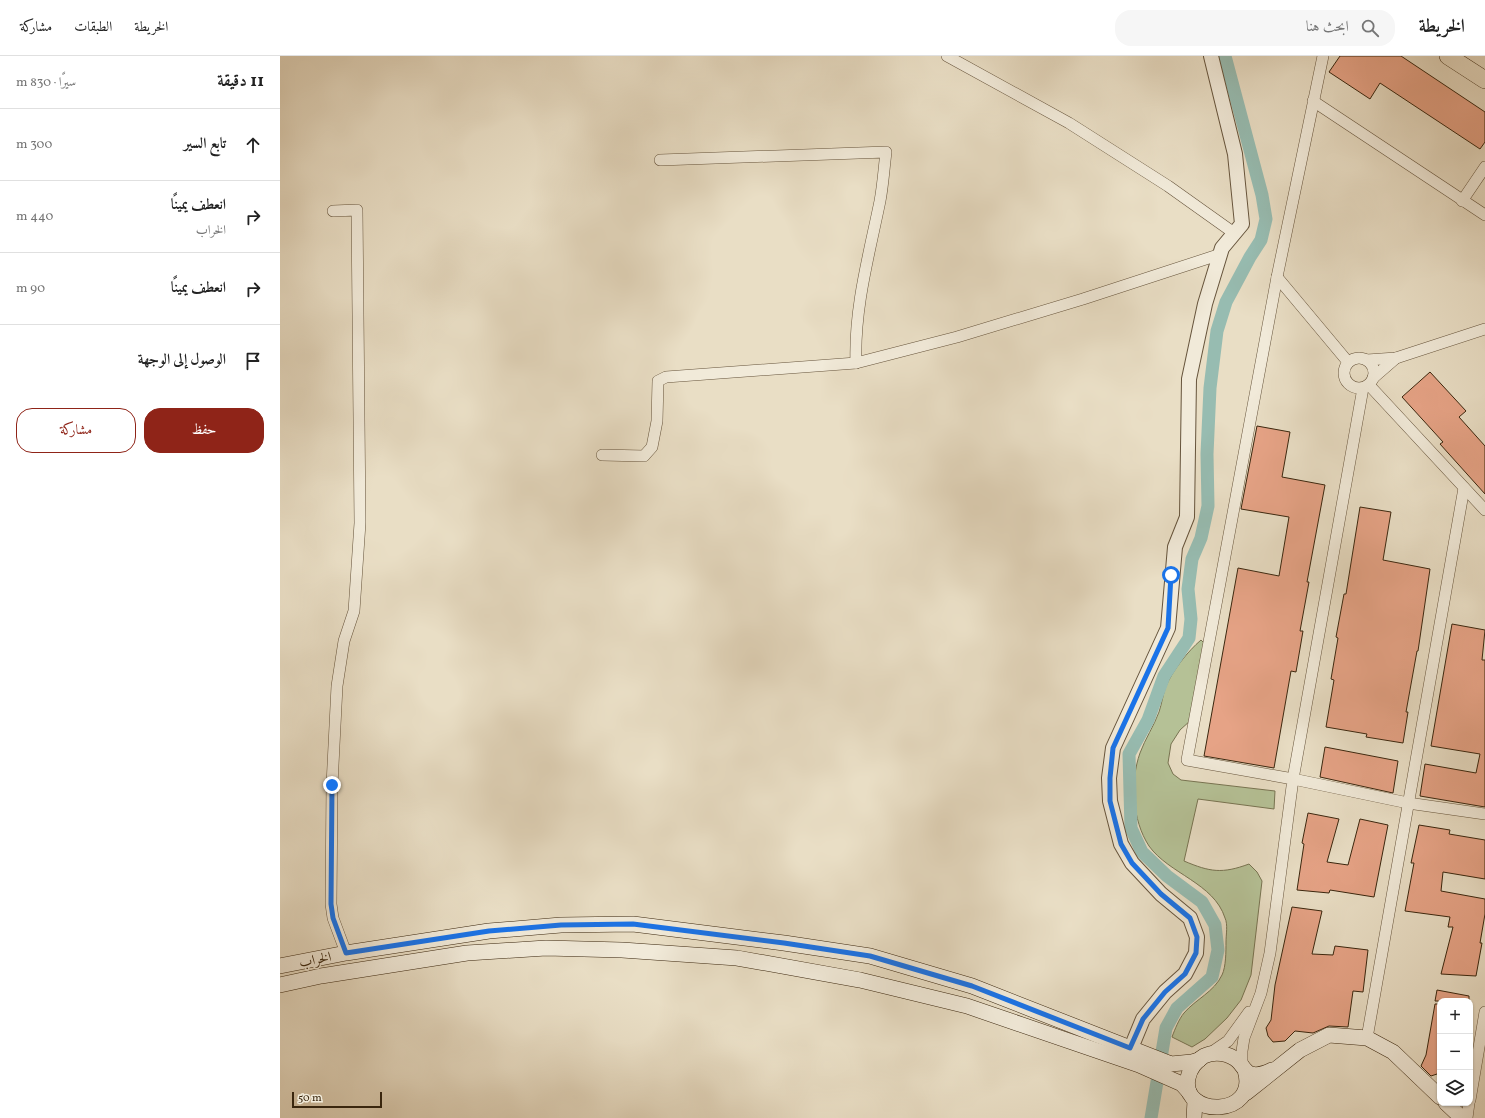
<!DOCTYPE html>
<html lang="ar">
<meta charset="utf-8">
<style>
:root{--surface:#fff;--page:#f6f6f6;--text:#222;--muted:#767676;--line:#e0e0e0;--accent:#8f2418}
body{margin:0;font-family:Vollkorn,Amiri,serif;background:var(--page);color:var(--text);direction:rtl}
.controls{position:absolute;right:12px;bottom:12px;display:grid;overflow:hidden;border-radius:8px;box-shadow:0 1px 3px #0004}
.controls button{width:36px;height:36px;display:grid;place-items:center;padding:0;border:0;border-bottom:1px solid var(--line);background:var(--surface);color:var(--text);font:20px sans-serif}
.scale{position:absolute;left:12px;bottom:10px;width:90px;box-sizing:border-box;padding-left:4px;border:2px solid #3a260e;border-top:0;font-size:11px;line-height:14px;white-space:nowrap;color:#3a260e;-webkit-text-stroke:3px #f1ead9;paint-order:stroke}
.stop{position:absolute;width:12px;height:12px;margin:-9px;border:3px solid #1a73e8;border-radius:50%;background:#fff}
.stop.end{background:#1a73e8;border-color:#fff;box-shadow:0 1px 4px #0008}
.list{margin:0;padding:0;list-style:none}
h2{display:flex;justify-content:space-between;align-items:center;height:52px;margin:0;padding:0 16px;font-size:17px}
h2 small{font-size:13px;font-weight:400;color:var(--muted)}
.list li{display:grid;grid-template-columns:26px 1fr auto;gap:12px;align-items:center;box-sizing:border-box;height:72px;padding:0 16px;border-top:1px solid var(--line)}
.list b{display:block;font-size:15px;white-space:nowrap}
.list p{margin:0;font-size:13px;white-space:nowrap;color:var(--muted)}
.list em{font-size:13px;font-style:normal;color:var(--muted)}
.actions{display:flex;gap:8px;padding:12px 16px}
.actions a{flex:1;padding:9px 0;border:1px solid var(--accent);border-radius:16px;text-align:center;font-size:14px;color:var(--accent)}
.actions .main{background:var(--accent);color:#fff}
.icon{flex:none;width:22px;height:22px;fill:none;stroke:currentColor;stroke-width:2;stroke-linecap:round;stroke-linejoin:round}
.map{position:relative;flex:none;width:1205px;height:1062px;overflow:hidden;direction:ltr}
header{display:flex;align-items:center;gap:24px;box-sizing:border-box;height:56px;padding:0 20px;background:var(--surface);border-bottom:1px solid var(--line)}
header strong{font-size:19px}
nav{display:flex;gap:22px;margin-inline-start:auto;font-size:14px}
.search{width:280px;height:36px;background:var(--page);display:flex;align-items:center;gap:10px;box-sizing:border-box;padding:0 14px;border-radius:16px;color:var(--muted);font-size:15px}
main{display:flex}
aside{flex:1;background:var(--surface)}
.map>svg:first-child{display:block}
.green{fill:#b5c196;stroke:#787452}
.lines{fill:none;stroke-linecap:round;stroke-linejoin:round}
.canal{stroke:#97bcb1;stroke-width:13}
.building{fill:#e6a386;stroke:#3a260e}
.minor-casing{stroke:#66543c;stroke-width:12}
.tertiary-casing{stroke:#66543c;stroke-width:16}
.secondary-casing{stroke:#3a260e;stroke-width:16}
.primary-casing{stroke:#3a260e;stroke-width:18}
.minor{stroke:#f1ead9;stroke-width:11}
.tertiary{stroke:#f1ead9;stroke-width:14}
.secondary{stroke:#f1ead9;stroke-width:15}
.primary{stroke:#e9dec5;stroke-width:17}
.route{stroke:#1a73e8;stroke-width:5}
.labels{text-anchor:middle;stroke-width:3;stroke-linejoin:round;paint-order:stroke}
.street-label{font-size:14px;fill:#3a260e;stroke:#f1ead9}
</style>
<header>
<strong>الخريطة</strong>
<div class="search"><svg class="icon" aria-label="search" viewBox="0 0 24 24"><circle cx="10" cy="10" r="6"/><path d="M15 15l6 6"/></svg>ابحث هنا</div>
<nav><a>الخريطة</a><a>الطبقات</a><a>مشاركة</a></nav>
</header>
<main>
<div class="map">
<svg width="1205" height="1062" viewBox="0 0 1205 1062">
<rect width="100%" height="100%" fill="#e9dec5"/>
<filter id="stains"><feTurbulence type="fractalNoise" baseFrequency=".005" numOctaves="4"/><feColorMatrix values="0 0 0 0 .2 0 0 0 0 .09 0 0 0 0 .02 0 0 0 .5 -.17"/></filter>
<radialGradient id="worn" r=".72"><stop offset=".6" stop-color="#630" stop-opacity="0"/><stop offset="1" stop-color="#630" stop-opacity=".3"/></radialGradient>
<path class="green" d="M921 584 925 588 911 664 900 674 891 688 888 707 893 718 901 724 995 735 994 753 918 743 904 805C930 816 942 818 969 808L977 816 982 825 971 919 961 944 947 962 925 983 912 991 892 981C895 973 899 963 904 957 916 943 934 936 942 919 946 911 946 895 946 886 946 879 948 868 945 862 934 827 889 818 869 790 852 764 850 725 860 697 865 683 874 670 879 656 882 647 883 638 886 630 893 614 908 595 921 584Z"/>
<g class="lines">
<polyline class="canal" points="871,1062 886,972 897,952 932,921 938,894 935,869 922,846 887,820 862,796 851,772 849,698 868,664 884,620 909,582 911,563 908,533 912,503 921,482 928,450 927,398 930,332 937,275 946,246 970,201 981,184 986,163 982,139 945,0"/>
</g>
<g class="building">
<polygon points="1060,0 1121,0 1205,56 1205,86 1200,93 1100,27 1090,43 1049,16"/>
<polygon points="1150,316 1186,355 1179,361 1205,390 1205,438 1160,388 1163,386 1122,341"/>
<polygon points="977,370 1010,376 1002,421 1045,429 1027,526 1029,526 1020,575 1023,575 1016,616 1011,615 994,712 924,700 958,512 999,520 1009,461 961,453"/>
<polygon points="1080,451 1111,456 1103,504 1150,513 1138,595 1137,595 1126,656 1128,656 1123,687 1086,681 1087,678 1046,671 1054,624 1051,623 1058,582 1056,581 1064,538 1066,538"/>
<polygon points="1172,568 1205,574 1202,604 1205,604 1205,751 1140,740 1145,708 1196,717 1200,698 1151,690"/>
<polygon points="1045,691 1118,705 1113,737 1040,721"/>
<polygon points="1028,757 1059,763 1047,806 1068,809 1080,763 1108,769 1094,841 1050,834 1049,837 1017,834 1024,788 1022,787"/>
<polygon points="1139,769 1170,774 1169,778 1205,784 1205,823 1163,816 1161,835 1205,843 1205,858 1200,887 1202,887 1196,920 1161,918 1173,871 1168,871 1170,861 1125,855 1134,807 1131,807"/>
<polygon points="1012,851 1042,855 1032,898 1053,899 1055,890 1088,894 1083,936 1073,935 1068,971 1049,970 1033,977 1015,975 1005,985 993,986 988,980 986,972 991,964 995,929"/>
<polygon points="1157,934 1189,940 1189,945 1155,945"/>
<polygon points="1155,948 1160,948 1160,1017 1151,1020 1141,1010 1146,999"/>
</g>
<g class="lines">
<g class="minor-casing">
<g id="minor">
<polyline points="667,0 789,67 888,130 954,177"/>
<polyline points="1033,45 1205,159"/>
<path d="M380 104 606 96C604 112 603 129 600 145 589 199 574 252 576 307"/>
<polyline points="1182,145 1205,111"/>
<polyline points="53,155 77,154 80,467 74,555 64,585 57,630 52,729 51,848 53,862 66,897"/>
<polyline points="997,221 1068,306"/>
<circle cx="1079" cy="317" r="15"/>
<polyline points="1087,304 1116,302 1205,273"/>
<polyline points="1093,322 1116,302"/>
<polyline points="1089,329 1205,454"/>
<polyline points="1083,332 1013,723 1128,747 1205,758"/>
<polyline points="322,399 364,400 372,391 377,365 378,325 386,321 576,307 677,281 803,243 941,198"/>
<polyline points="1087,982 1184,432"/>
<polyline points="929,998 948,985 969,956"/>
<polyline points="962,1010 962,995 964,982 981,937 990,897 1013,723 907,704 997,221 1043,0"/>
<polyline points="1190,1044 1205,956"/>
<polyline points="1187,1062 1189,1047"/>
</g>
</g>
<g class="tertiary-casing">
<polyline id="tertiary" points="851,992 863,963 885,936 905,918 916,897 917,881 910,862 881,838 852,807 841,788 830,745 829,722 833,692 888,572 895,491 907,461 909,323 925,248 942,192 962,168 955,98 931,0"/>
</g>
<g class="secondary-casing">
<g id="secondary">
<polyline points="0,910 66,897 209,875 281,869 353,868 504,887 590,900 692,930 891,1008 912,1006 919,1004"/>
<polyline points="0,929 41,920 187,897 266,892 342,894 457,902 580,924 687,950 859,1009 902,1028 909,1036"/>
<path d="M965 1014C980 1062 900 1062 908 1022 910 1012 916 1005 924 1000 935 995 949 997 958 1005 963 1010 965 1016 971 1018 978 1020 986 1017 992 1014"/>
<polyline points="966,1037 1020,994 1049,979 1087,982 1113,996 1160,1041"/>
<polyline points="1166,1047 1182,1062"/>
<polyline points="914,1062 915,1045"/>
</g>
</g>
<g class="primary-casing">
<polyline id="primary" points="1168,0 1205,24"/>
</g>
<use href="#minor" class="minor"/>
<use href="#tertiary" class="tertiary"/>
<use href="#secondary" class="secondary"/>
<use href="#primary" class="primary"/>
</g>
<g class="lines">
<polyline class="route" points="52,729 51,848 53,862 66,897 209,875 281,869 353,868 504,887 590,900 692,930 850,992 863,963 885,936 905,918 916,897 917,881 910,862 881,838 852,807 841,788 830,745 830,722 833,692 888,572 891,519"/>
</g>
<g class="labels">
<g class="street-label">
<text transform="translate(35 903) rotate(-11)" y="5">الخراب</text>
</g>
</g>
<rect width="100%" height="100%" filter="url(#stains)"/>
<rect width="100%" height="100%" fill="url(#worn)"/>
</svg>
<div class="controls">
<button>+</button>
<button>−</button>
<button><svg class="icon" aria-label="layers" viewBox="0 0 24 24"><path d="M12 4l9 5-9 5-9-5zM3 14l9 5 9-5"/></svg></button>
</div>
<div class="scale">50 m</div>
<div class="stop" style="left:891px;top:519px"></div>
<div class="stop end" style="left:52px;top:729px"></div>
</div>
<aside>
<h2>11 دقيقة<small>سيرًا · 830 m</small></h2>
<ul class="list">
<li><svg class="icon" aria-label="ahead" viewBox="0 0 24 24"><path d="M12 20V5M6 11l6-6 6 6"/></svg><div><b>تابع السير</b></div><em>300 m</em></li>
<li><svg class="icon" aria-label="right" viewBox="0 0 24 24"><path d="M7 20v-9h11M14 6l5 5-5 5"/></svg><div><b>انعطف يمينًا</b><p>الخراب</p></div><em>440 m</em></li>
<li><svg class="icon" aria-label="right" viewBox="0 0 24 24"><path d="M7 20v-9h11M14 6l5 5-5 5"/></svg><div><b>انعطف يمينًا</b></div><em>90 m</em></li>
<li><svg class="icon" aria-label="arrive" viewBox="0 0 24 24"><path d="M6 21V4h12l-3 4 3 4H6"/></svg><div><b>الوصول إلى الوجهة</b></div></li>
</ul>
<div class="actions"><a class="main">حفظ</a><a>مشاركة</a></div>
</aside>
</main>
